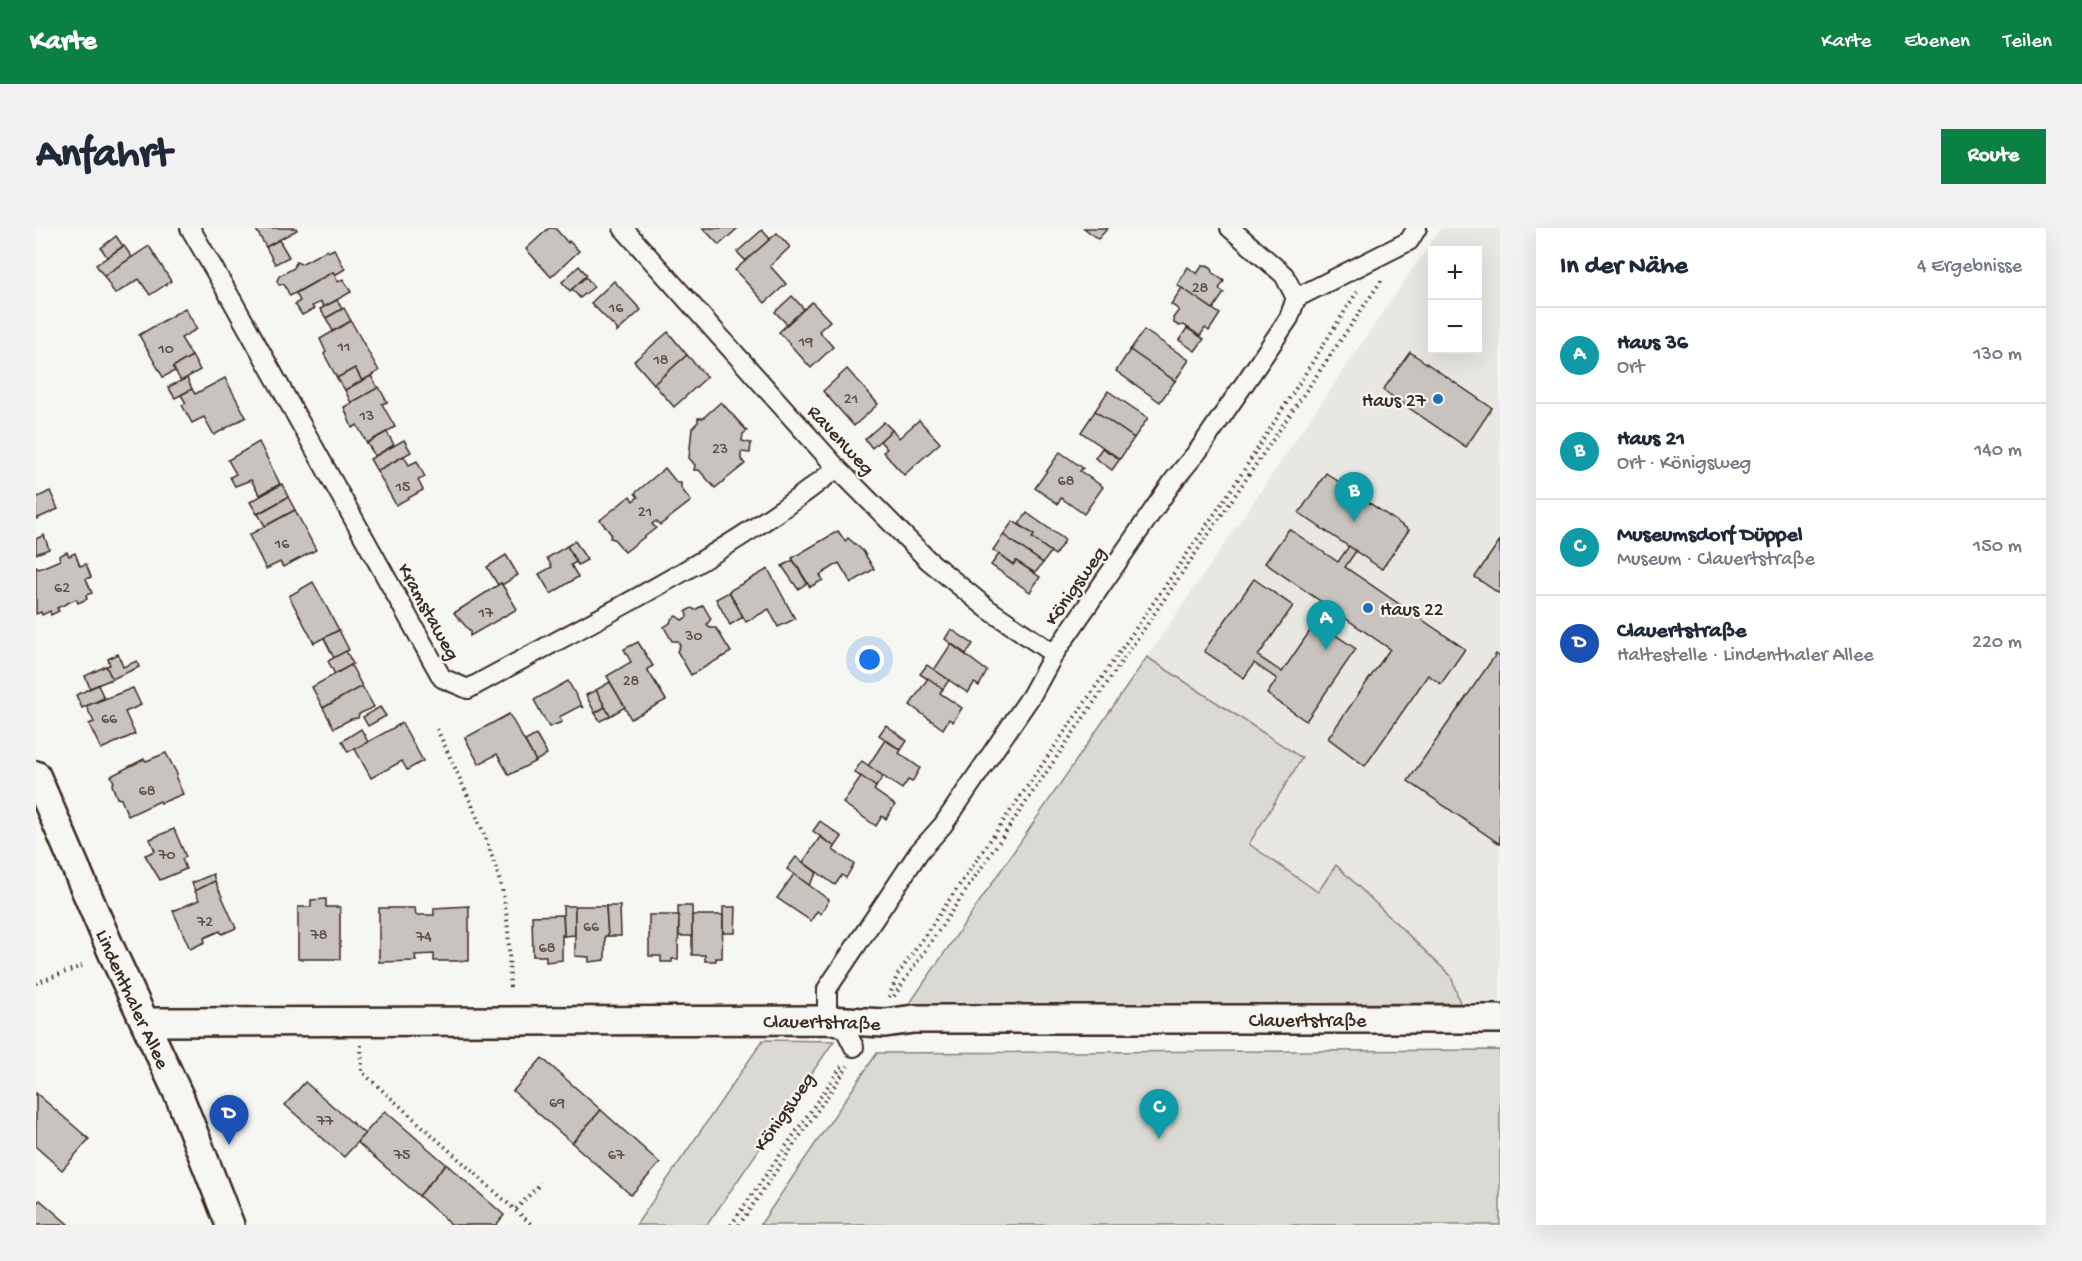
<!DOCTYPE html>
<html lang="de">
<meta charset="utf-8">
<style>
:root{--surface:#fff;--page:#f2f2f3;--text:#1f2937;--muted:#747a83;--line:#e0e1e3;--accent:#0b8043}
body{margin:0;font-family:"Gochi Hand",sans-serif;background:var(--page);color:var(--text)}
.controls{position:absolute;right:18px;top:18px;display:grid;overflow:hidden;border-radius:0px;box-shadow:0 6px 24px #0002}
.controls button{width:54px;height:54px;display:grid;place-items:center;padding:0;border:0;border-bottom:2px solid var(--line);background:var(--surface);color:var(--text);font:30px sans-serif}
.you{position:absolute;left:834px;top:432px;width:21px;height:21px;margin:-15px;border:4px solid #fff;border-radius:50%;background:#1a73e8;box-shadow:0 0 0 9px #1a73e833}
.badge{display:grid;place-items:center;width:39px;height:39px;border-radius:50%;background:var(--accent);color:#fff;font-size:20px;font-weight:700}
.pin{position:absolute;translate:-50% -50px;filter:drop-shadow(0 2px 3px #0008)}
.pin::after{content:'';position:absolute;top:32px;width:21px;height:18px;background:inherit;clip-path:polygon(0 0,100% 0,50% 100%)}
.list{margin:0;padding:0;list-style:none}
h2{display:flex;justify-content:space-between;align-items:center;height:78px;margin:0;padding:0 24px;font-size:26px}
h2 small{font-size:20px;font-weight:400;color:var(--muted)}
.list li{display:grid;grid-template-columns:39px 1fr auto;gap:18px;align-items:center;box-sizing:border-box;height:96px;padding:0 24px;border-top:2px solid var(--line)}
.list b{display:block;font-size:22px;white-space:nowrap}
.list p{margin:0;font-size:20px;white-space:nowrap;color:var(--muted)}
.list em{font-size:20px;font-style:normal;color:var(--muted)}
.map{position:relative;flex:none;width:1464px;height:997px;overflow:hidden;border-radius:0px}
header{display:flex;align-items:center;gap:36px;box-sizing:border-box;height:84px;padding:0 30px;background:var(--accent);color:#fff}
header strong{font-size:28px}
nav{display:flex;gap:33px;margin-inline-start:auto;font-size:21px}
.intro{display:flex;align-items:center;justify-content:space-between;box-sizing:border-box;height:144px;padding:0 36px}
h1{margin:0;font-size:42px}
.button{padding:15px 27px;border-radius:0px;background:var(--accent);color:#fff;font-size:21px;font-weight:700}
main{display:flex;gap:36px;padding:0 36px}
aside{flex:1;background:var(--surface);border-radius:0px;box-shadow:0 6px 24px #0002}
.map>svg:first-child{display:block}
.built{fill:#e8e7e2;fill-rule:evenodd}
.green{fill:#dad9d3;stroke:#8a8278;stroke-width:1.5}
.building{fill:#c8c3be;stroke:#3b2a1e;stroke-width:1.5}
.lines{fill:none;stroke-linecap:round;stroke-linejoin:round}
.street-casing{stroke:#3b2a1e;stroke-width:22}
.secondary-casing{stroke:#3b2a1e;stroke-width:32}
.path{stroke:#3b2a1e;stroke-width:4;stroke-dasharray:1.5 4.5;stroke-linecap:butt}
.street{stroke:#f6f6f2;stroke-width:18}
.secondary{stroke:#f6f6f2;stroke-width:27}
.poi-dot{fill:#1f6fb2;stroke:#f6f6f2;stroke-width:2}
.labels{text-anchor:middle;stroke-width:4.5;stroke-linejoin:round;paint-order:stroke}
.number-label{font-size:16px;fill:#5e5046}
.poi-label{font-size:20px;fill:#3b2a1e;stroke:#f6f6f2;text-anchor:end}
.street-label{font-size:20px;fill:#3b2a1e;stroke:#f6f6f2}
</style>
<header>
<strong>Karte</strong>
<nav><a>Karte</a><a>Ebenen</a><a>Teilen</a></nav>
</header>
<div class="intro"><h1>Anfahrt</h1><a class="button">Route</a></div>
<main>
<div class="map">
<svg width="1464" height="997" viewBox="0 0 1464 997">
<rect width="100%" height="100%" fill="#f6f6f2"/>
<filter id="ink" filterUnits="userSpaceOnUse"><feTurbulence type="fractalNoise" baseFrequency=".0167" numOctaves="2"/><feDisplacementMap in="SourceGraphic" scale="12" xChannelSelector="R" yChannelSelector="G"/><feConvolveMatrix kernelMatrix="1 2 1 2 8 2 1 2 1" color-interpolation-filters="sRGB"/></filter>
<g filter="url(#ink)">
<path class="built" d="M1405 0H1464V775L872 778ZM1396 22H1442V122H1396Z"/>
<g class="green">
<polygon points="1111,429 1266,530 1213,616 1282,664 1300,637 1415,748 1424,775 872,778"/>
<polygon points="727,812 798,813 671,997 600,997"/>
<polygon points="1464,822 1464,997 724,997 841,825"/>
</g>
<g class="building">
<polygon points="219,0 260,0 261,2 230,19"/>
<polygon points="513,0 519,0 532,15 533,13 543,23 515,49 490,21"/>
<polygon points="667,0 702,0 683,17"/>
<polygon points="1048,0 1072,0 1062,11"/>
<polygon points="726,2 734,11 710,33 701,24"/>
<polygon points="741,5 754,19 734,38 750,56 729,75 699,42"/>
<polygon points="80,8 87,18 71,29 65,20"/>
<polygon points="243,12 253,29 239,36 230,19"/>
<polygon points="88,18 96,29 68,48 60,37"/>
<polygon points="113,18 135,53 114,67 103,51 79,66 68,48"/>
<polygon points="298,21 309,41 299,47 297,44 254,68 248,56 243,57 241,53 243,48 258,40 260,34 265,36 291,22 292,24"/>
<polygon points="1171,37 1176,40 1177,45 1188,53 1183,61 1188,65 1177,81 1141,57 1152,39 1161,46 1166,38"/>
<polygon points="543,38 551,47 534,63 526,54"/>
<polygon points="297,44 302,54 307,51 315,64 288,79 285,74 276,78 278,81 266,87 259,76 264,73 260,65"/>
<polygon points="550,49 558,59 544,70 536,61"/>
<polygon points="578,53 605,82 581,104 581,101 555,75"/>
<polygon points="1146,60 1184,86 1173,103 1169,100 1164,108 1148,97 1143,98 1138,95 1137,90 1143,82 1135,76"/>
<polygon points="756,68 768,81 751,96 739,84"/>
<polygon points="301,72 306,81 290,90 284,81"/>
<polygon points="776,74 794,93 783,103 797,119 775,140 743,104"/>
<polygon points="149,80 161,101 145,110 156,128 137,139 139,143 127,149 103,107"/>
<polygon points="308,80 315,93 297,103 290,90"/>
<polygon points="315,93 343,143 326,153 319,140 301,150 288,126 290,124 284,111"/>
<polygon points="1151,100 1168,111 1159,123 1143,112"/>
<polygon points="1108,102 1153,132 1139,153 1094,122"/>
<polygon points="632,104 651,127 618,156 598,133"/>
<polygon points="1094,122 1139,153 1124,174 1080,143"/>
<polygon points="1374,124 1456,180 1430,219 1347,162"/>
<polygon points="651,127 671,149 638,179 618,156"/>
<polygon points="156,128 164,142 145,153 137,139"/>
<polygon points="319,140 326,153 309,162 301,150"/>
<polygon points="811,141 842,176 818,198 787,163"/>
<polygon points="335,148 342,160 315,175 309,162"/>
<polygon points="151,150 156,161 139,170 132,159"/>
<polygon points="189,150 210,189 178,207 168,189 156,195 146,177 150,175 145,167 156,161 159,166"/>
<polygon points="343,159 351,174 346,176 359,199 331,215 321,197 316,200 308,179"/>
<polygon points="1072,163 1112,190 1098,210 1059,183"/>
<polygon points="685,174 711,203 707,206 706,213 715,215 714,225 705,224 705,231 709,236 679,260 663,242 658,242 659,237 653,230 656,200 662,194 662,190 667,190"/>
<polygon points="1059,183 1098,210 1084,231 1045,204"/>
<polygon points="883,192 904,215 868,247 847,224 851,221 844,213 856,202 863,210"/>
<polygon points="848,194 856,202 836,220 829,211"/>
<polygon points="351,204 358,217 339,228 331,215"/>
<polygon points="368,212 375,224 341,243 334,231"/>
<polygon points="223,214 244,256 224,267 215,252 199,258 194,249 200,246 192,232"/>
<polygon points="1066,220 1084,231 1076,242 1059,230"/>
<polygon points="1024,224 1047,240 1044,243 1067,259 1048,286 1025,270 1022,276 999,260"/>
<polygon points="368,228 373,237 381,233 389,249 382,252 387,262 360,277 341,243"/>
<polygon points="629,240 641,255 645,255 645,260 655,273 624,297 620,293 616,296 620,300 589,324 578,311 574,310 575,306 564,292 594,268 597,273 602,269 599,265"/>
<polygon points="1290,245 1373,302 1346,341 1263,285"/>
<polygon points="246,256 252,269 221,286 214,274"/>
<polygon points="14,263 22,281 0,291 0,270"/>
<polygon points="252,269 259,282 229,298 222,286"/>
<polygon points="259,282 280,322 247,339 244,334 230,341 213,307"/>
<polygon points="991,285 1029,312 1019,327 996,310 998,307 983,296"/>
<polygon points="977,293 998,307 996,310 1015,324 1007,335 967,307"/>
<polygon points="1253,301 1302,334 1313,318 1320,323 1309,339 1429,421 1405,456 1392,447 1329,538 1292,510 1354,421 1229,335"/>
<polygon points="802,303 809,313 812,310 827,323 838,341 815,355 803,335 784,347 787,352 774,359 756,330"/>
<polygon points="8,307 13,321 0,326 0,311"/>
<polygon points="967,307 1007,335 999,345 980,333 977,336 957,322"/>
<polygon points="1464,312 1464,366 1439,349"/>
<polygon points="539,313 551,332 542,337 531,318"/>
<polygon points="531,318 540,334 535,337 542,349 515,366 503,346 516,339 511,330"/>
<polygon points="31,324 33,328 39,325 44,338 50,336 55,349 50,351 56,365 50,367 51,371 42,375 40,371 21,380 23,383 15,387 14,383 6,387 5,384 0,386 0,339 3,341 24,332 23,328"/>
<polygon points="963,326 977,337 980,333 1004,349 994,364 955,337"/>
<polygon points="470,327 482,347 466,357 465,355 462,357 451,339"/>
<polygon points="757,332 771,355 762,361 746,338"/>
<polygon points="732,341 759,391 742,399 733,381 710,394 693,363"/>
<polygon points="1218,351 1257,378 1222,428 1246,444 1280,394 1320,421 1270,493 1231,466 1241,451 1218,435 1208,450 1168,423"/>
<polygon points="277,354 303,402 278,415 253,368"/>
<polygon points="465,355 481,381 434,408 434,403 418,385"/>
<polygon points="693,364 707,389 694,397 680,371"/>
<polygon points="667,377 675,391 671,396 674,400 680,400 695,424 655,447 641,423 644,418 642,413 636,413 628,399 634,395 635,392 640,388 646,392 651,389 650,383 656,380 659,382"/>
<polygon points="915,401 937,416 930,426 909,411"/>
<polygon points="303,402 313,422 298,430 288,410"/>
<polygon points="602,414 617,438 611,441 630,472 595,491 571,448 595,434 588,421"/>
<polygon points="915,416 951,443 943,458 938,455 932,465 898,442"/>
<polygon points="310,423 317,436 299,446 292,433"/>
<polygon points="82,426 87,439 101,433 103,439 76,451 70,438 74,437 72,431"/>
<polygon points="1460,426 1464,429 1464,616 1372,553"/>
<polygon points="315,437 326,458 287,480 276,459"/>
<polygon points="891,437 913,452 907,461 884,446"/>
<polygon points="70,438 76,451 54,460 49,448"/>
<polygon points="892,450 907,461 904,465 926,480 917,494 913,491 907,501 874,477"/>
<polygon points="532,453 547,480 544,478 523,489 526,494 513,499 498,472"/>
<polygon points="574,454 589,479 574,488 560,462"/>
<polygon points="62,457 68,470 46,480 40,467"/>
<polygon points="326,458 338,479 323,486 322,490 315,491 298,500 287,480"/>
<polygon points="97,460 105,477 89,484 99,506 65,521 53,496 58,494 50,478"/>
<polygon points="560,462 569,479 559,485 550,467"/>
<polygon points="344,479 350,488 332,498 327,489"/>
<polygon points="569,479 574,488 564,493 559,485"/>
<polygon points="473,486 500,533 473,547 461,526 443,536 429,510"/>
<polygon points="366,495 387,533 371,542 366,533 335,550 319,521"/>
<polygon points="850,497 871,513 865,522 843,507"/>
<polygon points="325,501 332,514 312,524 306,513"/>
<polygon points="500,507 511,526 500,533 489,513"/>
<polygon points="849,512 865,522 863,525 884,540 876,554 872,552 866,561 832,538"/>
<polygon points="130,525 141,546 140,550 147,566 125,575 124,573 92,588 85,571 81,570 76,557 78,554 75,548 108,531 110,533"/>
<polygon points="826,533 847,548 840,559 818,544"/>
<polygon points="825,548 840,559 838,562 859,577 850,591 846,588 840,598 807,575"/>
<polygon points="784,593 806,609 799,619 777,603"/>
<polygon points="138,601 150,629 146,631 150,641 124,652 109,627 119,623 114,611"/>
<polygon points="784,609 799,619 797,622 818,636 810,650 806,647 799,657 767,634"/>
<polygon points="760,629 781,645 773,657 751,641"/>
<polygon points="177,646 179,653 159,663 156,655"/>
<polygon points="758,646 793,672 785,686 781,683 775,693 741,670"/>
<polygon points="179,653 200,700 186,706 184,703 168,710 169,714 154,721 137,683 163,672 159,663"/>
<polygon points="290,671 290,679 304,679 304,731 262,731 262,679 275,679 275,672"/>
<polygon points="433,678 433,733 398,733 398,726 379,727 380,733 343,734 343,680 379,680 380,687 398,687 398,680"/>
<polygon points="527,678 539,678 539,707 528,708"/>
<polygon points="539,678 570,678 572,708 569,708 569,732 553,734 553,729 539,728"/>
<polygon points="570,678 584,678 585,708 572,708"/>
<polygon points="642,678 656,678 656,708 643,708"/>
<polygon points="687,679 700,679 699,705 687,705"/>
<polygon points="527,687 528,708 526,707 526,732 510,734 510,728 497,728 496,688"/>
<polygon points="613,687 643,687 642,731 636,731 636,734 625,734 625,728 613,728"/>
<polygon points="656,687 687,687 686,730 680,730 680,733 669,733 669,727 656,727"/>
<polygon points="506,830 565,882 536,915 477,863"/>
<polygon points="269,854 329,906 308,929 249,877"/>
<polygon points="0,865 53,911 26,942 0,919"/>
<polygon points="565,882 624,935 595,967 536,915"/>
<polygon points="349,883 410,936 383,968 321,914"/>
<polygon points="410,936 468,987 460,997 416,997 383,968"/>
<polygon points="4,972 33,997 0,997 0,976"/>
</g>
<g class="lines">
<g class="street-casing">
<g id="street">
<path d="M154 0 197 74 406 450 432 461C557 392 689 330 801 240"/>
<polyline points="587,0 801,240 892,332 952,381 1018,426"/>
<polyline points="1194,0 1248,47 1260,70"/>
<polyline points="818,819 809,801 791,792 791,761 883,624 907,597 995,468 1018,426 1138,252 1162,223 1222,136 1253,90 1260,70 1373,13 1381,0"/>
</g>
</g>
<g class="secondary-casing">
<g id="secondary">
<path id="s1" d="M0 547 76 724 144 870 194 997"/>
<path id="s2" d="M110 794 791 792 849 795 878 791H1464"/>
</g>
</g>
<g class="path">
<path d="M401 501C425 554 452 606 466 662 474 695 473 729 474 762"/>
<polyline points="0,755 46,738"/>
<polyline points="858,768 1347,50"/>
<polyline points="853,769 861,748 1199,256 1321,64"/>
<polyline points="325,817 326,844 496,997"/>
<polyline points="480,981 505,955"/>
<polyline points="695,997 808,835"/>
<polyline points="703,997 812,838"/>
</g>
<use href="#street" class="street"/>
<use href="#secondary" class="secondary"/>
</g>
</g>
<g class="poi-dot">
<circle cx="1402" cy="171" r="6"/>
<circle cx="1332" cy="380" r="6"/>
</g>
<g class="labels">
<g class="number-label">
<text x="1164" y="64">28</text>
<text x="580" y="84">16</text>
<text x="770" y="118">19</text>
<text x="308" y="123">11</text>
<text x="130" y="125">10</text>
<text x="625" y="136">18</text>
<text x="815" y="175">21</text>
<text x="331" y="192">13</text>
<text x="684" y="225">23</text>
<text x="1030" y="257">68</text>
<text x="367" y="263">15</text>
<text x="609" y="288">21</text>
<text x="246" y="320">16</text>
<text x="26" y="364">62</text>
<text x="450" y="389">17</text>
<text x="658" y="412">30</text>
<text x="595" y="457">28</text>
<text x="73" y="495">66</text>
<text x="111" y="567">68</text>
<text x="131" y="631">70</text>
<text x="169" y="698">72</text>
<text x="555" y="703">66</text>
<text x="283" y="711">78</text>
<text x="388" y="713">74</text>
<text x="511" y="724">68</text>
<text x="521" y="879">69</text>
<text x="289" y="897">77</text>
<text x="366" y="931">75</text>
<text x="580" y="931">67</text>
</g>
<g class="poi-label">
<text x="1390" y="178">Haus 27</text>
<text x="1344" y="387" text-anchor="start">Haus 22</text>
</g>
<g class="street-label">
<text transform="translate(806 211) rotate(47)" y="7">Ravenweg</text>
<text transform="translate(1038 357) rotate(-55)" y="7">Königsweg</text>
<text transform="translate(394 383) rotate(61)" y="7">Kramstaweg</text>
<text dy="7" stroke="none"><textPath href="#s1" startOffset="244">Lindenthaler Allee</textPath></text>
<text dy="7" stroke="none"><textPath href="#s2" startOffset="1162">Clauertstraße</textPath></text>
<text dy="7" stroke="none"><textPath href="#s2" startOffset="676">Clauertstraße</textPath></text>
<text transform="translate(747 883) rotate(-55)" y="7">Königsweg</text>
</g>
</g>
</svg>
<div class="controls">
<button>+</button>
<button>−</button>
</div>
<div class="you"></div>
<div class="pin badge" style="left:1290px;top:422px;background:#0f9aa8">A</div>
<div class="pin badge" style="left:1318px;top:294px;background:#0f9aa8">B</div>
<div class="pin badge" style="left:1123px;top:911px;background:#0f9aa8">C</div>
<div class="pin badge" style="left:193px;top:917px;background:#1a4fb4">D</div>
</div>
<aside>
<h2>In der Nähe<small>4 Ergebnisse</small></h2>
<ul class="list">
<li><span class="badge" style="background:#0f9aa8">A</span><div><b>Haus 36</b><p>Ort</p></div><em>130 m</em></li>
<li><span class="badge" style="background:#0f9aa8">B</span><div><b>Haus 21</b><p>Ort · Königsweg</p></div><em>140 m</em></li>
<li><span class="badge" style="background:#0f9aa8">C</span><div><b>Museumsdorf Düppel</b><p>Museum · Clauertstraße</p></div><em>150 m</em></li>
<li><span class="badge" style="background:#1a4fb4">D</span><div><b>Clauertstraße</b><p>Haltestelle · Lindenthaler Allee</p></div><em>220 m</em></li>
</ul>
</aside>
</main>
